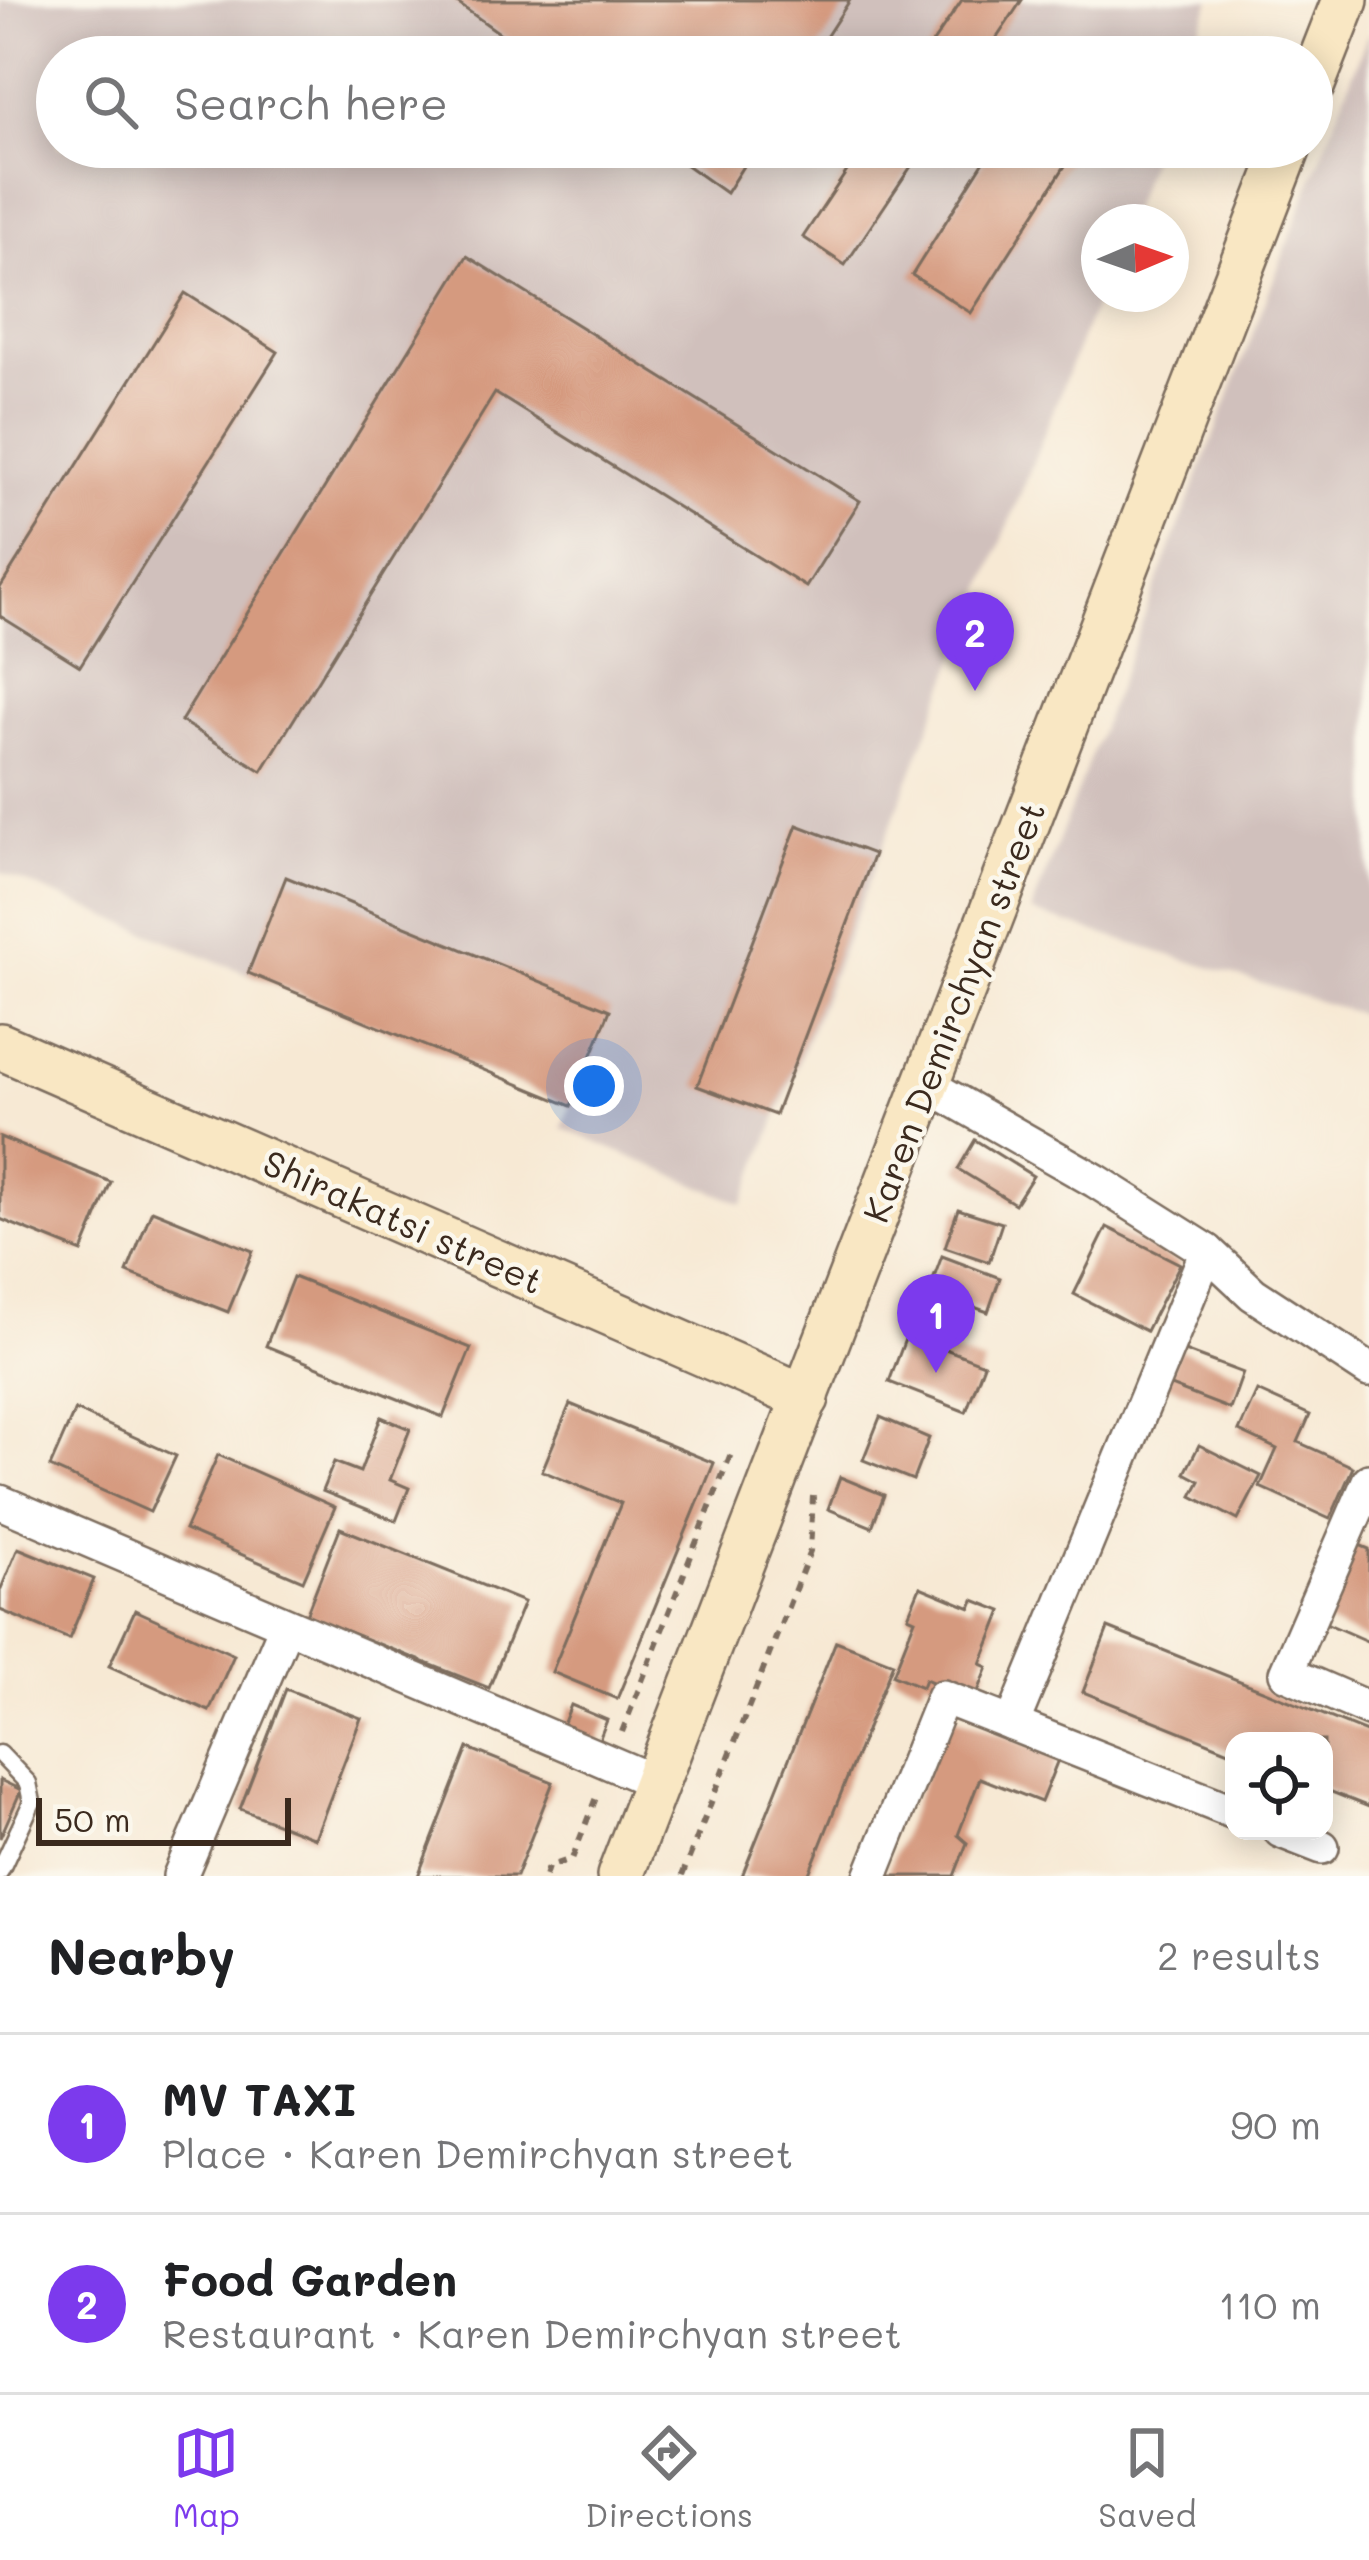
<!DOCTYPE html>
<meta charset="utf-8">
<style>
:root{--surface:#fff;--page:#f2f2f2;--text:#202124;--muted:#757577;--line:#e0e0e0;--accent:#7c3aed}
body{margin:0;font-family:Mali,sans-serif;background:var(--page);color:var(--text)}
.controls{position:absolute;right:36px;bottom:36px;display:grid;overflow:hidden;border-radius:24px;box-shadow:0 6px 30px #0003}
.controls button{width:108px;height:108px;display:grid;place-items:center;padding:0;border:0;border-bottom:3px solid var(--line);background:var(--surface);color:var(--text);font:60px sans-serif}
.compass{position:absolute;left:1081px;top:204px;width:108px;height:108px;border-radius:50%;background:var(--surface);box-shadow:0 6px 30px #0003;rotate:88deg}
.scale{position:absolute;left:36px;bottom:30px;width:255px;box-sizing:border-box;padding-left:12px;border:6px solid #3b2a1e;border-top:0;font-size:33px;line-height:42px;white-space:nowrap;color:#3b2a1e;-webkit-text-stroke:9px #fbf7ec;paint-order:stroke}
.you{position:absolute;left:594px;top:1086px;width:42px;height:42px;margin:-30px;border:9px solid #fff;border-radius:50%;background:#1a73e8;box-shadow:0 0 0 18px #1a73e833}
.badge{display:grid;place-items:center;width:78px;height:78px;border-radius:50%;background:var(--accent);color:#fff;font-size:39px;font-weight:700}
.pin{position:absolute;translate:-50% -99px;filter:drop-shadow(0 3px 6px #0008)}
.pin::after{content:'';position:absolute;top:63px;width:42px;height:36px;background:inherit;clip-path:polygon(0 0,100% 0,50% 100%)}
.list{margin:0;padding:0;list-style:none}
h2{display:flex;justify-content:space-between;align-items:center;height:156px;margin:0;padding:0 48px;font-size:51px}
h2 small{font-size:39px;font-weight:400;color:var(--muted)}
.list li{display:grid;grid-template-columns:78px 1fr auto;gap:36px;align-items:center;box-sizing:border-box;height:180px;padding:0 48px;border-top:3px solid var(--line)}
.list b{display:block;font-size:45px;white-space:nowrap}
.list p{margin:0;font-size:39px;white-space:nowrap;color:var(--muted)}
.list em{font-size:39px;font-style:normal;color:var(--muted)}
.icon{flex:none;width:66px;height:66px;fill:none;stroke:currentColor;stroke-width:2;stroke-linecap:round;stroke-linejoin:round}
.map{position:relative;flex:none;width:1369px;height:1876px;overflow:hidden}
.search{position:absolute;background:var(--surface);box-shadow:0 6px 30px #0003;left:36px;right:36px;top:36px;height:132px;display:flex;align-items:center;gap:30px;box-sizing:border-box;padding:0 42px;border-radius:66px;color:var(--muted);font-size:45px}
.sheet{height:516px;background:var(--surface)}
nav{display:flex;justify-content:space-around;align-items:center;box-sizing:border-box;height:168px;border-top:3px solid var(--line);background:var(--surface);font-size:33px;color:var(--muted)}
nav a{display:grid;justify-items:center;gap:6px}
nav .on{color:var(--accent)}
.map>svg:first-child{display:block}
.industrial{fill:#d0c0bc}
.building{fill:#d59a7f}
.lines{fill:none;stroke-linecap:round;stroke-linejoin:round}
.lane-casing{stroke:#7d6d5e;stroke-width:21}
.street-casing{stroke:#7d6d5e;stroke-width:38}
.secondary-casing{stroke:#7d6d5e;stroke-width:50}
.path{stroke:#7d6d5e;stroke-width:6;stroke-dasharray:9 9;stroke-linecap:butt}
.lane{stroke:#fff;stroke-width:16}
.street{stroke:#fff;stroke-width:33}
.secondary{stroke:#f9e7c3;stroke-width:45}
.labels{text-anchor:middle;stroke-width:9;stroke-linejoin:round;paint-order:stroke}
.street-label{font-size:36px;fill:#3b2a1e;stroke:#fbf7ec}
</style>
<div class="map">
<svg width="1369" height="1876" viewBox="0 0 1369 1876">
<rect width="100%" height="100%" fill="#fbf7ec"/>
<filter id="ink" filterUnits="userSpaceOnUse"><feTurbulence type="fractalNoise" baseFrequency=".00833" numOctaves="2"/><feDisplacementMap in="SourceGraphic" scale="24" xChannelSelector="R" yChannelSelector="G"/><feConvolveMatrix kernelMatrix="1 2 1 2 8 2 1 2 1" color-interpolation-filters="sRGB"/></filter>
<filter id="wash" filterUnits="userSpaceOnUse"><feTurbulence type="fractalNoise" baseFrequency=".004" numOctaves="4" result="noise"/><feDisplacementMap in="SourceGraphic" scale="48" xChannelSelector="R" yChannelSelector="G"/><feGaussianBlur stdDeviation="2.7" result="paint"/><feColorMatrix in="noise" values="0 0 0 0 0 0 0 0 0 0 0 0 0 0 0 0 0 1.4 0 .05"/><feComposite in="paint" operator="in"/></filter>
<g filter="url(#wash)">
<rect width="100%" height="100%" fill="#f7e9d4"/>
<g class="industrial">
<polygon points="0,0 1211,0 1189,57 57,57 57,147 1155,147 1126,222 1099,222 1099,293 743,1204 562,1128 570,1106 0,872"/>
<polygon points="1369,31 1369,1017 1031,912"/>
</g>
<g id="blocks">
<g class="building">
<polygon points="453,0 850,0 813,57 533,57"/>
<polygon points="962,0 1022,0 984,57 923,57"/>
<polygon points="661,147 755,147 726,193"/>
<polygon points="863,147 924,147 845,265 803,237"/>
<polygon points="993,147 1077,147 971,313 912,275"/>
<polygon points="467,256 860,501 806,587 495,393 262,771 181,721"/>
<polygon points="185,293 278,352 80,666 0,616 0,588"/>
<polygon points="797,825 874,854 775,1115 697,1086"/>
<polygon points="286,877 610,1010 571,1106 248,973"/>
<polygon points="0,1137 111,1182 82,1252 0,1219"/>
<polygon points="975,1140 1033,1176 1015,1204 958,1169"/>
<polygon points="958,1209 1002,1223 989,1262 945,1247"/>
<polygon points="152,1210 253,1251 228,1312 127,1272"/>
<polygon points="1107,1227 1180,1264 1146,1331 1074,1294"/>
<polygon points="942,1256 1000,1278 988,1312 929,1291"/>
<polygon points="293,1277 471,1348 443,1417 266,1346"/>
<polygon points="907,1334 984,1364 966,1412 889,1382"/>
<polygon points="1179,1349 1243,1373 1230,1409 1165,1384"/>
<polygon points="1257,1391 1310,1415 1298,1442 1353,1467 1330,1519 1260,1487 1277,1449 1239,1431"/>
<polygon points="570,1404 714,1463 617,1699 552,1672 621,1503 542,1471"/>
<polygon points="75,1410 176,1456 150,1512 50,1467"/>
<polygon points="381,1417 410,1429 390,1480 409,1488 396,1521 322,1491 334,1462 360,1472"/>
<polygon points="880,1417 929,1438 913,1480 863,1460"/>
<polygon points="1199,1445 1261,1476 1238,1520 1192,1496 1200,1481 1185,1473"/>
<polygon points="218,1455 335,1507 303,1581 185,1530"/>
<polygon points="840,1477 884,1495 872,1527 828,1509"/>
<polygon points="340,1528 524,1602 489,1688 306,1615"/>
<polygon points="1352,1542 1369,1549 1369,1642 1319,1620"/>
<polygon points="18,1548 94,1579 69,1639 0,1610 0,1591"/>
<polygon points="920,1587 971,1608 974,1600 1002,1611 981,1664 988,1667 975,1699 925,1679 922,1687 893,1675 915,1619 908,1616"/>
<polygon points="135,1610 234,1655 209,1711 109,1666"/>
<polygon points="1108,1628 1369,1733 1369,1807 1324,1789 1324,1741 1234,1741 1234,1753 1083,1692"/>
<polygon points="836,1641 893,1663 808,1876 742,1876"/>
<polygon points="286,1689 361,1718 315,1838 240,1809"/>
<polygon points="571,1705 607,1720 597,1745 561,1730"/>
<polygon points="949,1714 1059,1757 1041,1802 980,1778 958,1835 967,1843 954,1876 886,1876"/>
<polygon points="468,1748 553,1782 516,1876 418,1876"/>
<polygon points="0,1780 21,1790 0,1838"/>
</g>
</g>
</g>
<g filter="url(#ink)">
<use href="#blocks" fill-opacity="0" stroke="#7d6d5e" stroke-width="3"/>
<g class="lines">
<g class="lane-casing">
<polyline id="lane" points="0,1754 28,1783 32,1802 0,1871"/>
</g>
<g class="street-casing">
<g id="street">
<polyline points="926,1084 1096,1181 1207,1251 1253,1294 1369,1370"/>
<polyline points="1369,1481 1286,1673 1369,1709"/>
<polyline points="0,1502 655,1782"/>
<polyline points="1012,1724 1234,1812"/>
<polyline points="1281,1831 1322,1847"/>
<polyline points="180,1876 286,1626"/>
<polyline points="871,1876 943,1697 1012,1724 1207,1251"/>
</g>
</g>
<g class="secondary-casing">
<g id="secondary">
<polyline points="1312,84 1345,0"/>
<polyline points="0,1046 806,1398"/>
<polyline points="620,1876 1288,147"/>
</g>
</g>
<g class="path">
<polyline points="622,1732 732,1451"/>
<polyline points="545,1876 548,1867 572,1859 597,1795"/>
<polyline points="682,1876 810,1551 813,1496"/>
</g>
<use href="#lane" class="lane"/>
<use href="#street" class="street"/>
<use href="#secondary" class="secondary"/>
</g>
</g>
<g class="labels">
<g class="street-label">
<text transform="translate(954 1012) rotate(-69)" y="13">Karen Demirchyan street</text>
<text transform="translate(403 1222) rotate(24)" y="13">Shirakatsi street</text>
</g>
</g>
</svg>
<div class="controls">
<button><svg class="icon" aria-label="locate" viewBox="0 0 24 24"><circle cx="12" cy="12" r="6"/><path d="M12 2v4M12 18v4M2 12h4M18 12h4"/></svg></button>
</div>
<svg class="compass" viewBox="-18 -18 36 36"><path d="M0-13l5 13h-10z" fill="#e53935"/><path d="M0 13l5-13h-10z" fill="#757577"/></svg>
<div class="scale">50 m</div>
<div class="you"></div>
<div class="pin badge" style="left:936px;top:1373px">1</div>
<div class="pin badge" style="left:975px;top:691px">2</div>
<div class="search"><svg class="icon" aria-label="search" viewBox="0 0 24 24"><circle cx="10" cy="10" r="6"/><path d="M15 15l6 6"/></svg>Search here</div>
</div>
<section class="sheet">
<h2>Nearby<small>2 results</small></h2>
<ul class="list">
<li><span class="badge">1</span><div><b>MV TAXI</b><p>Place · Karen Demirchyan street</p></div><em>90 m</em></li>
<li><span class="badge">2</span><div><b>Food Garden</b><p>Restaurant · Karen Demirchyan street</p></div><em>110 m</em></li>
</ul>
</section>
<nav>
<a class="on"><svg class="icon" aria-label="map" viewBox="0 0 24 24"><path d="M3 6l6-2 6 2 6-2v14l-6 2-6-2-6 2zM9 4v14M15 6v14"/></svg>Map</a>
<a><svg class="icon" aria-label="directions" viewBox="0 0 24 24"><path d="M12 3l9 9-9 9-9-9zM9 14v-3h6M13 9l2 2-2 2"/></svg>Directions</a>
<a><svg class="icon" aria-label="saved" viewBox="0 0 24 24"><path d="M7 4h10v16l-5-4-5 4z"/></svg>Saved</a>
</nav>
